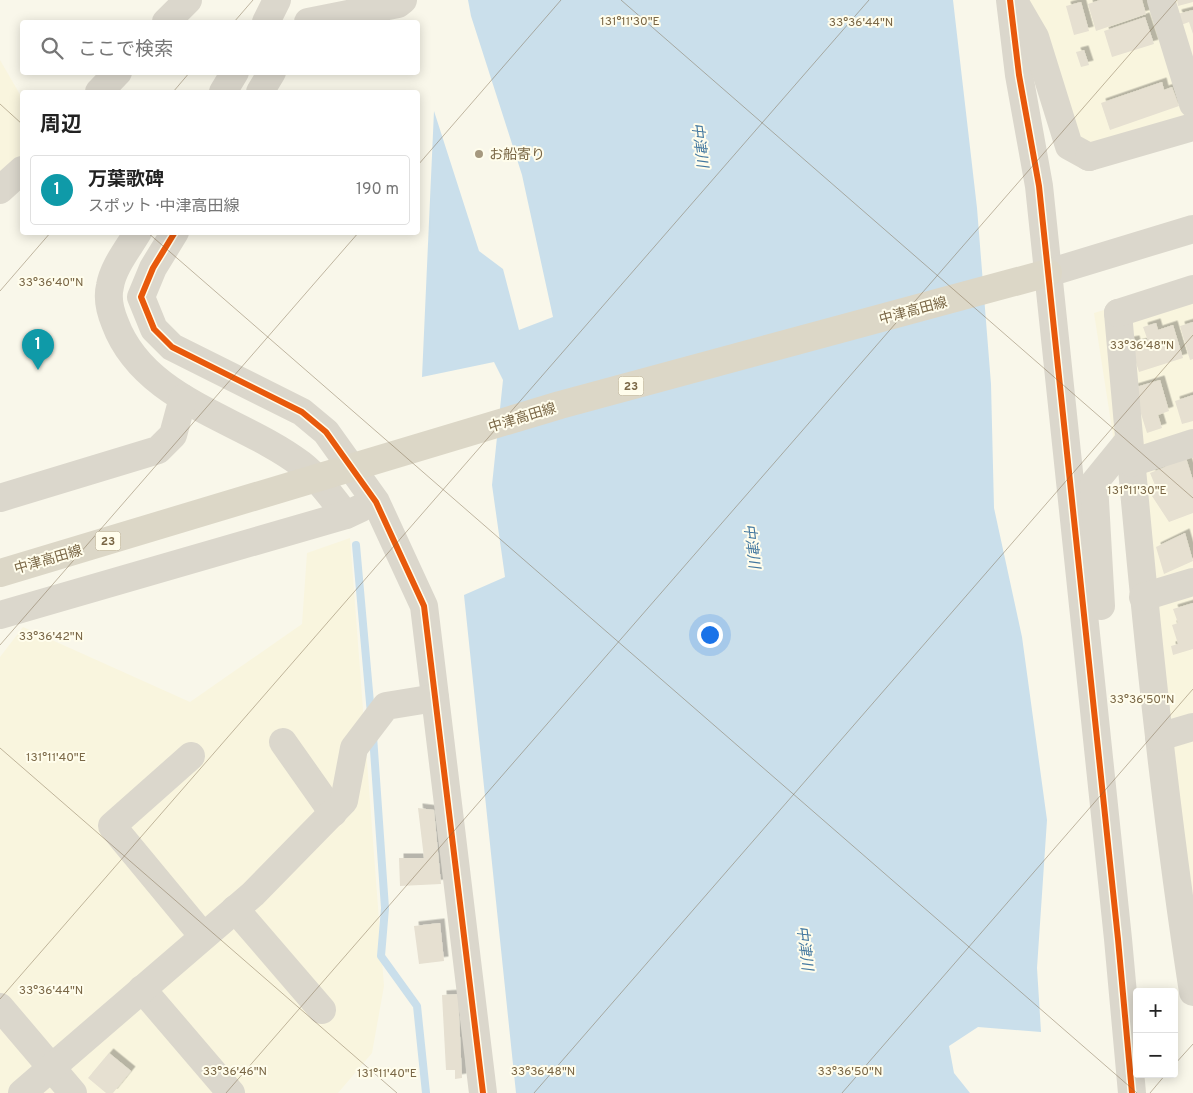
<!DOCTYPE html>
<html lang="ja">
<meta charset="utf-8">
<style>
:root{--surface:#fff;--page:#f2f2f2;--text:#222;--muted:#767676;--line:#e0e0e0;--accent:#7c3aed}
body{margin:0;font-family:Overpass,"Noto Sans JP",sans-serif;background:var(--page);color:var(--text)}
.controls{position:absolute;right:15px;bottom:15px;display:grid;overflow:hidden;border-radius:5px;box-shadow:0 2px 12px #0003}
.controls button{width:45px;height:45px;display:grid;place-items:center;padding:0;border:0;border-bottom:1px solid var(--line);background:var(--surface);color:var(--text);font:25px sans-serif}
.you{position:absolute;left:709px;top:634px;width:18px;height:18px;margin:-12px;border:4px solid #fff;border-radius:50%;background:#1a73e8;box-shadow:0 0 0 8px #1a73e833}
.badge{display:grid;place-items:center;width:32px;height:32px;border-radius:50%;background:var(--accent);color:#fff;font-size:16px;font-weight:700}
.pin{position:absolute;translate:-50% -41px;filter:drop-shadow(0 1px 2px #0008)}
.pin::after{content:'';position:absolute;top:26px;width:18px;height:15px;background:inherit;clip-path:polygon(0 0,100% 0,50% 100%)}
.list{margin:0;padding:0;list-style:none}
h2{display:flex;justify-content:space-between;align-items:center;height:65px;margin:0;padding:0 20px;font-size:21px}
h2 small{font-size:16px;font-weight:400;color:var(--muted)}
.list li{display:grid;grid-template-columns:32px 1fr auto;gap:15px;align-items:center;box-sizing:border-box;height:70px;margin:0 10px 10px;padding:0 10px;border:1px solid var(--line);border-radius:5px}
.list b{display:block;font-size:19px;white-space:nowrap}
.list p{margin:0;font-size:16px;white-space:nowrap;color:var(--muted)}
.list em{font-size:16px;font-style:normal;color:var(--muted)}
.icon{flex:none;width:28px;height:28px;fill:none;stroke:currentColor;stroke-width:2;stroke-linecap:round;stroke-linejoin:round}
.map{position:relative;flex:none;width:1193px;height:1093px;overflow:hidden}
.search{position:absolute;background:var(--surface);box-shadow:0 2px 12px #0003;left:20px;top:20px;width:400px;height:55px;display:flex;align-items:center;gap:12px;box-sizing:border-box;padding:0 18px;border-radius:5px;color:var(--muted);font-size:19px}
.panel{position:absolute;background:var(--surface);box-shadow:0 2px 12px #0003;left:20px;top:90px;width:400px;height:145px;border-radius:5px}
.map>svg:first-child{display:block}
.residential{fill:#f9f5de}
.water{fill:#cadfeb}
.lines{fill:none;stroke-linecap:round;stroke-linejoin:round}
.stream{stroke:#cadfeb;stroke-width:8}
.building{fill:#e6e0d1;filter:url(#shadow)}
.street{stroke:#dbd7cc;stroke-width:28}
.secondary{stroke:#dbd7cc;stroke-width:28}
.primary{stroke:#dcd7c7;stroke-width:28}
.cycleway-casing{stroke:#fffdec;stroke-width:9}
.cycleway{stroke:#e8590c;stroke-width:6}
.ticks{fill:none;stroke:#7a6746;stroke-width:1;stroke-opacity:0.45}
.poi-dot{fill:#a6997f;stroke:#fffdec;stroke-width:2}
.labels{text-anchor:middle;stroke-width:4;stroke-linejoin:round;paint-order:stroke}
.shield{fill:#fffdec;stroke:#a29478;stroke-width:1}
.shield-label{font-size:12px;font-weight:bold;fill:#7a6746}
.poi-label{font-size:14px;fill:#7a6746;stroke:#fffdec;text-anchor:start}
.street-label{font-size:14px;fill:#7a6746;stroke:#fffdec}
.water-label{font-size:15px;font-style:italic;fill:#42779f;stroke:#fffdec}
.ticks-label{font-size:12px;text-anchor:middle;fill:#7a6746;stroke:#fffdec;stroke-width:4;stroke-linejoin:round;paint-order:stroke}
</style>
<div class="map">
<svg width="1193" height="1093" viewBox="0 0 1193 1093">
<defs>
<filter id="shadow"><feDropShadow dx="4.5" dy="-4.5" stdDeviation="0" flood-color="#0004"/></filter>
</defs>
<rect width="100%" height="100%" fill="#f9f7ea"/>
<g class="residential">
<polygon points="1018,0 1193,0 1193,123 1078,156"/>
<polygon points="0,60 22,98 22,154 0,173"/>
<polygon points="1193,283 1193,937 1183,887 1094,313"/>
<polygon points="350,538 384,986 372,1053 338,1093 0,1093 0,657 23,627 190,702 302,624 307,553"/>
</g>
<polygon class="water" points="468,0 953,0 977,208 991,384 994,508 1022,637 1047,820 1037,968 1041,1032 978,1027 949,1046 954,1073 970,1093 516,1093 464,595 505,577 492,485 503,380 494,362 422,377 434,111 479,251 503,269 519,330 553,317 522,175 471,16"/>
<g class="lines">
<g class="stream">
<polyline points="356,545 371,714"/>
<polyline points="373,736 385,908 381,956 417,1006 426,1093"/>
</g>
</g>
<g class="building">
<polygon points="1100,0 1142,0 1146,14 1096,31 1088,4"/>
<polygon points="1177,0 1193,0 1193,2 1178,6"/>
<polygon points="1081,2 1089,31 1074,35 1066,6"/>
<polygon points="1193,10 1193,34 1189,22 1181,25 1177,14"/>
<polygon points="1145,17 1154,44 1112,57 1104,31"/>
<polygon points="1084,50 1089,65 1081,67 1076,52"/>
<polygon points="1162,82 1164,90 1172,87 1179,106 1110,130 1101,103"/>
<polygon points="1193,322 1193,359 1190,360 1180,326"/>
<polygon points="1156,323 1158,330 1173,325 1183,358 1139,372 1129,341 1135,340 1136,344 1148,341 1143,327"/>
<polygon points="1160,380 1169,411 1158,415 1162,428 1147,433 1133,388"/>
<polygon points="1193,395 1193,421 1182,424 1175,401"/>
<polygon points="1186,458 1193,480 1193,513 1169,522 1150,493 1157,490 1150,473 1165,467 1166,464"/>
<polygon points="1185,533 1193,561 1164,574 1156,547"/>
<polygon points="1193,603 1193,649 1173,655 1171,646 1178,644 1172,625 1178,623 1173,609"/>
<polygon points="418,808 434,810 441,884 400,886 399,858 424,858"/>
<polygon points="440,923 444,961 419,964 414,926"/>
<polygon points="458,994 462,1078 455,1079 455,1070 446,1070 442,995"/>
<polygon points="109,1053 131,1071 113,1093 106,1093 88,1078"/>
</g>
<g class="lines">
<g class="street">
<polyline points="1010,0 1019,75 1039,186 1118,939 1132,1093"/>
<polyline points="1161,0 1193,104"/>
<polyline points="1014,1 1035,37 1069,146 1089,157"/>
<polyline points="166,22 188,0"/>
<polyline points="266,22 277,0"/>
<polyline points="308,22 398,4 403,0"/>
<polyline points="99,92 118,72"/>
<polyline points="223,92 235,72"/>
<polyline points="260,92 272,72"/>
<polyline points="0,190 22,170"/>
<path d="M138 232C128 249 113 267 110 286 107 298 110 311 115 323 144 401 240 418 301 464 319 478 332 498 346 515"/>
<polyline points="175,232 153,268 141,297 154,329 172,347 302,412 326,432 376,502 424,606 483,1093"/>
<path d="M1118 313C1138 540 1158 767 1193 992"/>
<polyline points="1131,463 1193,443"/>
<polyline points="0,498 158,450 173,435 183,398"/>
<polyline points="1143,597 1193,582"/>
<polyline points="1101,606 1094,483 1129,440"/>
<polyline points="0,615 346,515 361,508"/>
<polyline points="1159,737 1193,727"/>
<polyline points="283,742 333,813"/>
<polyline points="191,756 112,826 203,936"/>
<polyline points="235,909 322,1010"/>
<polyline points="142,989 231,1093"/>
<polyline points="0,1007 73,1093"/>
<polyline points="22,1093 253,894 344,801 354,748 386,706 435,698"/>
</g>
<g class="secondary">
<polyline points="1089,157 1193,127"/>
<polyline points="1048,273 1193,229"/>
<polyline points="1118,313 1193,289"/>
</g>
<polyline class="primary" points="0,573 560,405 1048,273"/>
<g class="cycleway-casing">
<g id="cycleway">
<polyline points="1010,0 1019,75 1039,186 1118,939 1132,1093"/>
<polyline points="175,232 153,268 141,297 154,329 172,347 302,412 326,432 376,502 424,606 483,1093"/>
</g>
</g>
<use href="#cycleway" class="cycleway"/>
</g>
<path class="ticks" d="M621 0 1193 498M234 22 253 0M173 92 190 72M0 104 22 124M418 165 561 0M147 232 1137 1093M0 291 51 232M0 645 359 232M0 748 397 1093M0 999 869 0M1174 1065 1193 1044M226 1093 1177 0M534 1093 1193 335M842 1093 1193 689M1150 1093 1166 1074"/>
<circle class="poi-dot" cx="479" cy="154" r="5"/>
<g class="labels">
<g class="shield">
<rect x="618.5" y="376.5" width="25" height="19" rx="4"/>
<rect x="95.5" y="531.5" width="25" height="19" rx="4"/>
</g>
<g class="shield-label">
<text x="631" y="390">23</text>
<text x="108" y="545">23</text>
</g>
<g class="poi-label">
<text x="489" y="159">お船寄り</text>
</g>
<g class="street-label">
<text transform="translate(913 310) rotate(-15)" y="5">中津高田線</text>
<text transform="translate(522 417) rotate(-17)" y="5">中津高田線</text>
<text transform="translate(48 559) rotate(-16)" y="5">中津高田線</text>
</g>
<g class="water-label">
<text transform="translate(700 145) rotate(83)" y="5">中津川</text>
<text transform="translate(752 546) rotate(83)" y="5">中津川</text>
<text transform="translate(805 948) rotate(83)" y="5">中津川</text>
</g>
</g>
<g class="ticks-label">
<text x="630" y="25">131°11'30"E</text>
<text x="861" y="26">33°36'44"N</text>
<text x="51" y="286">33°36'40"N</text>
<text x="1142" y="349">33°36'48"N</text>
<text x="1137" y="494">131°11'30"E</text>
<text x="51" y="640">33°36'42"N</text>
<text x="1142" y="703">33°36'50"N</text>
<text x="56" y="761">131°11'40"E</text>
<text x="51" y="994">33°36'44"N</text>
<text x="235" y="1075">33°36'46"N</text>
<text x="543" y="1075">33°36'48"N</text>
<text x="850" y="1075">33°36'50"N</text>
<text x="387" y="1077">131°11'40"E</text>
</g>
</svg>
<div class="controls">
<button>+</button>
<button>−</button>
</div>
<div class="you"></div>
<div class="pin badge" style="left:38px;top:370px;background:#0f9aa8">1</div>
<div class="search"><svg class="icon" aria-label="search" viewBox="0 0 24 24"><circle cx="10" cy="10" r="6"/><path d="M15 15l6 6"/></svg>ここで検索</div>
<section class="panel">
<h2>周辺<small></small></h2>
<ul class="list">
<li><span class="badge" style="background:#0f9aa8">1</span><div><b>万葉歌碑</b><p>スポット · 中津高田線</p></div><em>190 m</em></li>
</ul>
</section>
</div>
